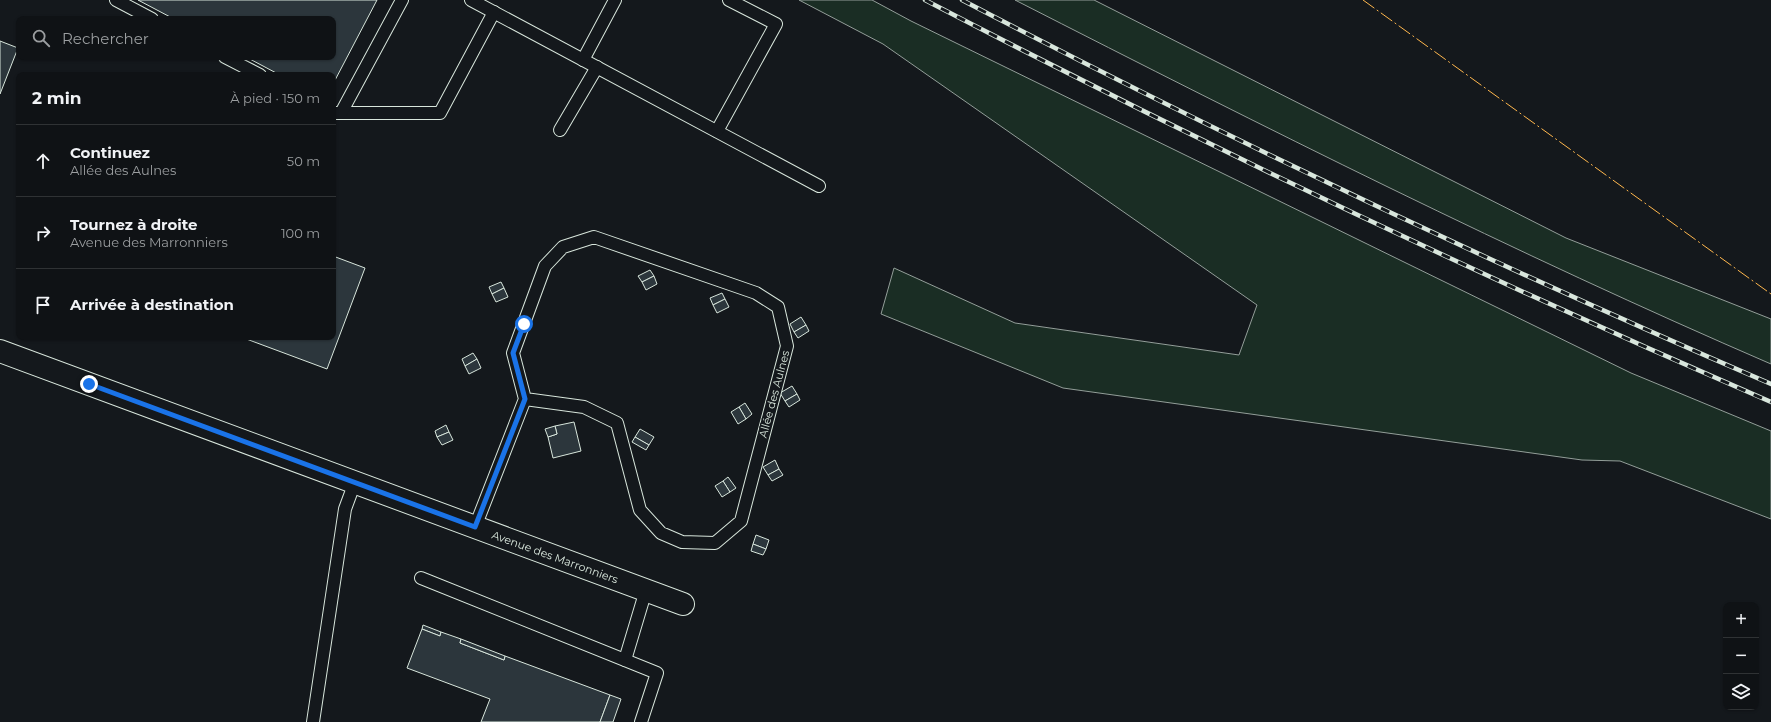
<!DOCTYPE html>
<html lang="fr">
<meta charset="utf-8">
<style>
:root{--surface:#0f1215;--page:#181b1e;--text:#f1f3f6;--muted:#9b9ea0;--line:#2f3234}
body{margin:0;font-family:Montserrat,sans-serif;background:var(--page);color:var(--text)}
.controls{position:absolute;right:12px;bottom:12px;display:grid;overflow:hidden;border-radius:8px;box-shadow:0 1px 3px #0004}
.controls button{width:36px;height:36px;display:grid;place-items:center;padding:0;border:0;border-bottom:1px solid var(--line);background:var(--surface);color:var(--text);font:20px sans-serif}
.stop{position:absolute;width:12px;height:12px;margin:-9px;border:3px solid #1a73e8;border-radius:50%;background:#fff}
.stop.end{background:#1a73e8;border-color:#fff;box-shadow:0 1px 4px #0008}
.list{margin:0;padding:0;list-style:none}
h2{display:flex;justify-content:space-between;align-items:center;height:52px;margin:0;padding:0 16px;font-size:17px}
h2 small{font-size:13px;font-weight:400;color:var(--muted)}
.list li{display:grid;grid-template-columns:26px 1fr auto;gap:12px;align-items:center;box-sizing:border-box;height:72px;padding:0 16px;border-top:1px solid var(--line)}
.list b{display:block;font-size:15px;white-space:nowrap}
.list p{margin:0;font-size:13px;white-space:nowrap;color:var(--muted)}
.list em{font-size:13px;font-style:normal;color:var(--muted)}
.icon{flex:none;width:22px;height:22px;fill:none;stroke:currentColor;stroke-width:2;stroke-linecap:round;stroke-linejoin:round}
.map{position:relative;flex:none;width:1771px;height:722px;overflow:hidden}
.search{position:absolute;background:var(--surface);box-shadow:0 1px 3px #0004;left:16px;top:16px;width:320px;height:44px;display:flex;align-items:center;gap:10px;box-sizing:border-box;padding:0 14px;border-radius:8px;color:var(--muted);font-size:15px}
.panel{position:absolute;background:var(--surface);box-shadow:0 1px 3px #0004;left:16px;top:72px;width:320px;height:268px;border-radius:8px}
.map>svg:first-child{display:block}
.green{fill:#1a2d24;stroke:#939e99}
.building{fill:#2c363c;stroke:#d8e6dc}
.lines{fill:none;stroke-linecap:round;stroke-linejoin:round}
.service-casing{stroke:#d8e6dc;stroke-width:14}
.minor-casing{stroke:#d8e6dc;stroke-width:24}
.service{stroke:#14181c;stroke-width:12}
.minor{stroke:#14181c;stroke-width:22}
.rail-casing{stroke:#d8e6dc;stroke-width:4.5}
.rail{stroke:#14181c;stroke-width:3;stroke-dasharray:9;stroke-linecap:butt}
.power{stroke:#ffb74d;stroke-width:1;stroke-dasharray:14 3 2 3;stroke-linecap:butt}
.route{stroke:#1a73e8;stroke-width:5}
.labels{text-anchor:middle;stroke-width:3;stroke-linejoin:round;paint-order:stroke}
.street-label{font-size:11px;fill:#d8e6dc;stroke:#14181c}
</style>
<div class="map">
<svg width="1771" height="722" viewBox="0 0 1771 722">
<rect width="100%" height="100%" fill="#14181c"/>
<g class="green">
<polygon points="799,0 872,0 911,21 1631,373 1771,431 1771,519 1620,461 1582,460 1063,388 881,314 894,268 1015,323 1239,355 1257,305 883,44"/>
<path d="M1015 0H1094L1566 238 1771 319V364C1514 253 1264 127 1015 0Z"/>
</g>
<g class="building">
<polygon points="138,0 377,0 333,84 333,75 280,75 246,57 333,57 333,19 174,19"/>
<polygon points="0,41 18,48 0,94"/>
<polygon points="333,256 365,268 327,369 241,337 333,337"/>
<polygon points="650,270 654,276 642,282 638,276"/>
<polygon points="654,276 657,284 646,290 642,282"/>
<polygon points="501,282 504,288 492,294 489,287"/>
<polygon points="504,288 508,297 496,302 492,294"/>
<polygon points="722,293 725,299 713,305 710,298"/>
<polygon points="725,299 729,307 717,313 713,305"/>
<polygon points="801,317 806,325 794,332 790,324"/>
<polygon points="806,325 809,331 798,338 794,332"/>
<polygon points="473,353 477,359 465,366 462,359"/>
<polygon points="477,359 481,368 469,374 465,366"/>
<polygon points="792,386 797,394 785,401 780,393"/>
<polygon points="797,394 800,400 789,407 785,401"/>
<polygon points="745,403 752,414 746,419 739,407"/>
<polygon points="739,407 746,419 738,424 731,412"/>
<polygon points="574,422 581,451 553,458 548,437 557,434 555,426"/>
<polygon points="446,425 449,432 437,437 435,431"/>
<polygon points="555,426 557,434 548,437 545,429"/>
<polygon points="640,429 654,437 649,445 635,437"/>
<polygon points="449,432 453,440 442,445 437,437"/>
<polygon points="635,437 649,445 646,450 632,442"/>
<polygon points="775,460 779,469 768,475 763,467"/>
<polygon points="779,469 783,475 772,481 768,475"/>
<polygon points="728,477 736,488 730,492 723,481"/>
<polygon points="723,481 730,492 722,497 715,486"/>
<polygon points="756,535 769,540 766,549 753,544"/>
<polygon points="753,544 766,549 763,555 751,551"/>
<polygon points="423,625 441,632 440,636 422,629"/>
<polygon points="422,629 440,636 441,632 461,639 460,643 504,660 505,656 610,695 600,722 481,722 490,699 407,668"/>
<polygon points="461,639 505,656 504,660 460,643"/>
<polygon points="610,695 621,699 613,722 600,722"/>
</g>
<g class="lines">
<g class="service-casing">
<g id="service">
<polyline points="116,0 152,19"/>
<polyline points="471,0 819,186"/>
<polyline points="225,57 260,75"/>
<polyline points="583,60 615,0"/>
<polyline points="333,113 440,113 494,12"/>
<polyline points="341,113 402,0"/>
<polyline points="560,130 597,67"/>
<polyline points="717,131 776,24 729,0"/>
<polyline points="475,527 525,399 513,353 545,266 563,247 594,237 756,293 778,307 787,346 741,521 715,543 682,542 661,533 640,510 617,423 584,407 525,399"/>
<polyline points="421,578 657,673 641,722"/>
<polyline points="625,660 646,590"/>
<polyline points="313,722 345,509 355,482"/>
</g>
</g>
<g class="minor-casing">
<polyline id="minor" points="0,351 683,604"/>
</g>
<use href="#service" class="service"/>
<use href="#minor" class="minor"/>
<g class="rail-casing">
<g id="rail">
<path d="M925 0C1202 144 1484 278 1771 402"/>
<path d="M962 0C1226 138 1497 266 1771 384"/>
</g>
</g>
<use href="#rail" class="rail"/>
<polyline class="power" points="1363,0 1771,294"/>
</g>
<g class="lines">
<polyline class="route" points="89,384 475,527 525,399 513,353 524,324"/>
</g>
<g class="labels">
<g class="street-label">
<text transform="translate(774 394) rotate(-75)" y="4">Allée des Aulnes</text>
<text transform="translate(555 557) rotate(20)" y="4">Avenue des Marronniers</text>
</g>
</g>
</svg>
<div class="controls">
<button>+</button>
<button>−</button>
<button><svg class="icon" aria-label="layers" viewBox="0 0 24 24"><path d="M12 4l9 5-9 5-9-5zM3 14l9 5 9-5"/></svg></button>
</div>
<div class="stop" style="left:524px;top:324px"></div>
<div class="stop end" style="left:89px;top:384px"></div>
<div class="search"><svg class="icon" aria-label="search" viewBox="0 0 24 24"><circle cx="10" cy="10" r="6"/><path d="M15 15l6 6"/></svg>Rechercher</div>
<section class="panel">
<h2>2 min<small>À pied · 150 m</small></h2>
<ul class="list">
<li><svg class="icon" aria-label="ahead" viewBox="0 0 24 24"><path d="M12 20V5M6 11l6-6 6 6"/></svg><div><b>Continuez</b><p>Allée des Aulnes</p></div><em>50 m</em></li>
<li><svg class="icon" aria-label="right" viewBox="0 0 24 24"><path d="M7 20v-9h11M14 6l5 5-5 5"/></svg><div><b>Tournez à droite</b><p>Avenue des Marronniers</p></div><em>100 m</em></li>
<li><svg class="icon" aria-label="arrive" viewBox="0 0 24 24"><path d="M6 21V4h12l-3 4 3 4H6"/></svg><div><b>Arrivée à destination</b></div></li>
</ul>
</section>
</div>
